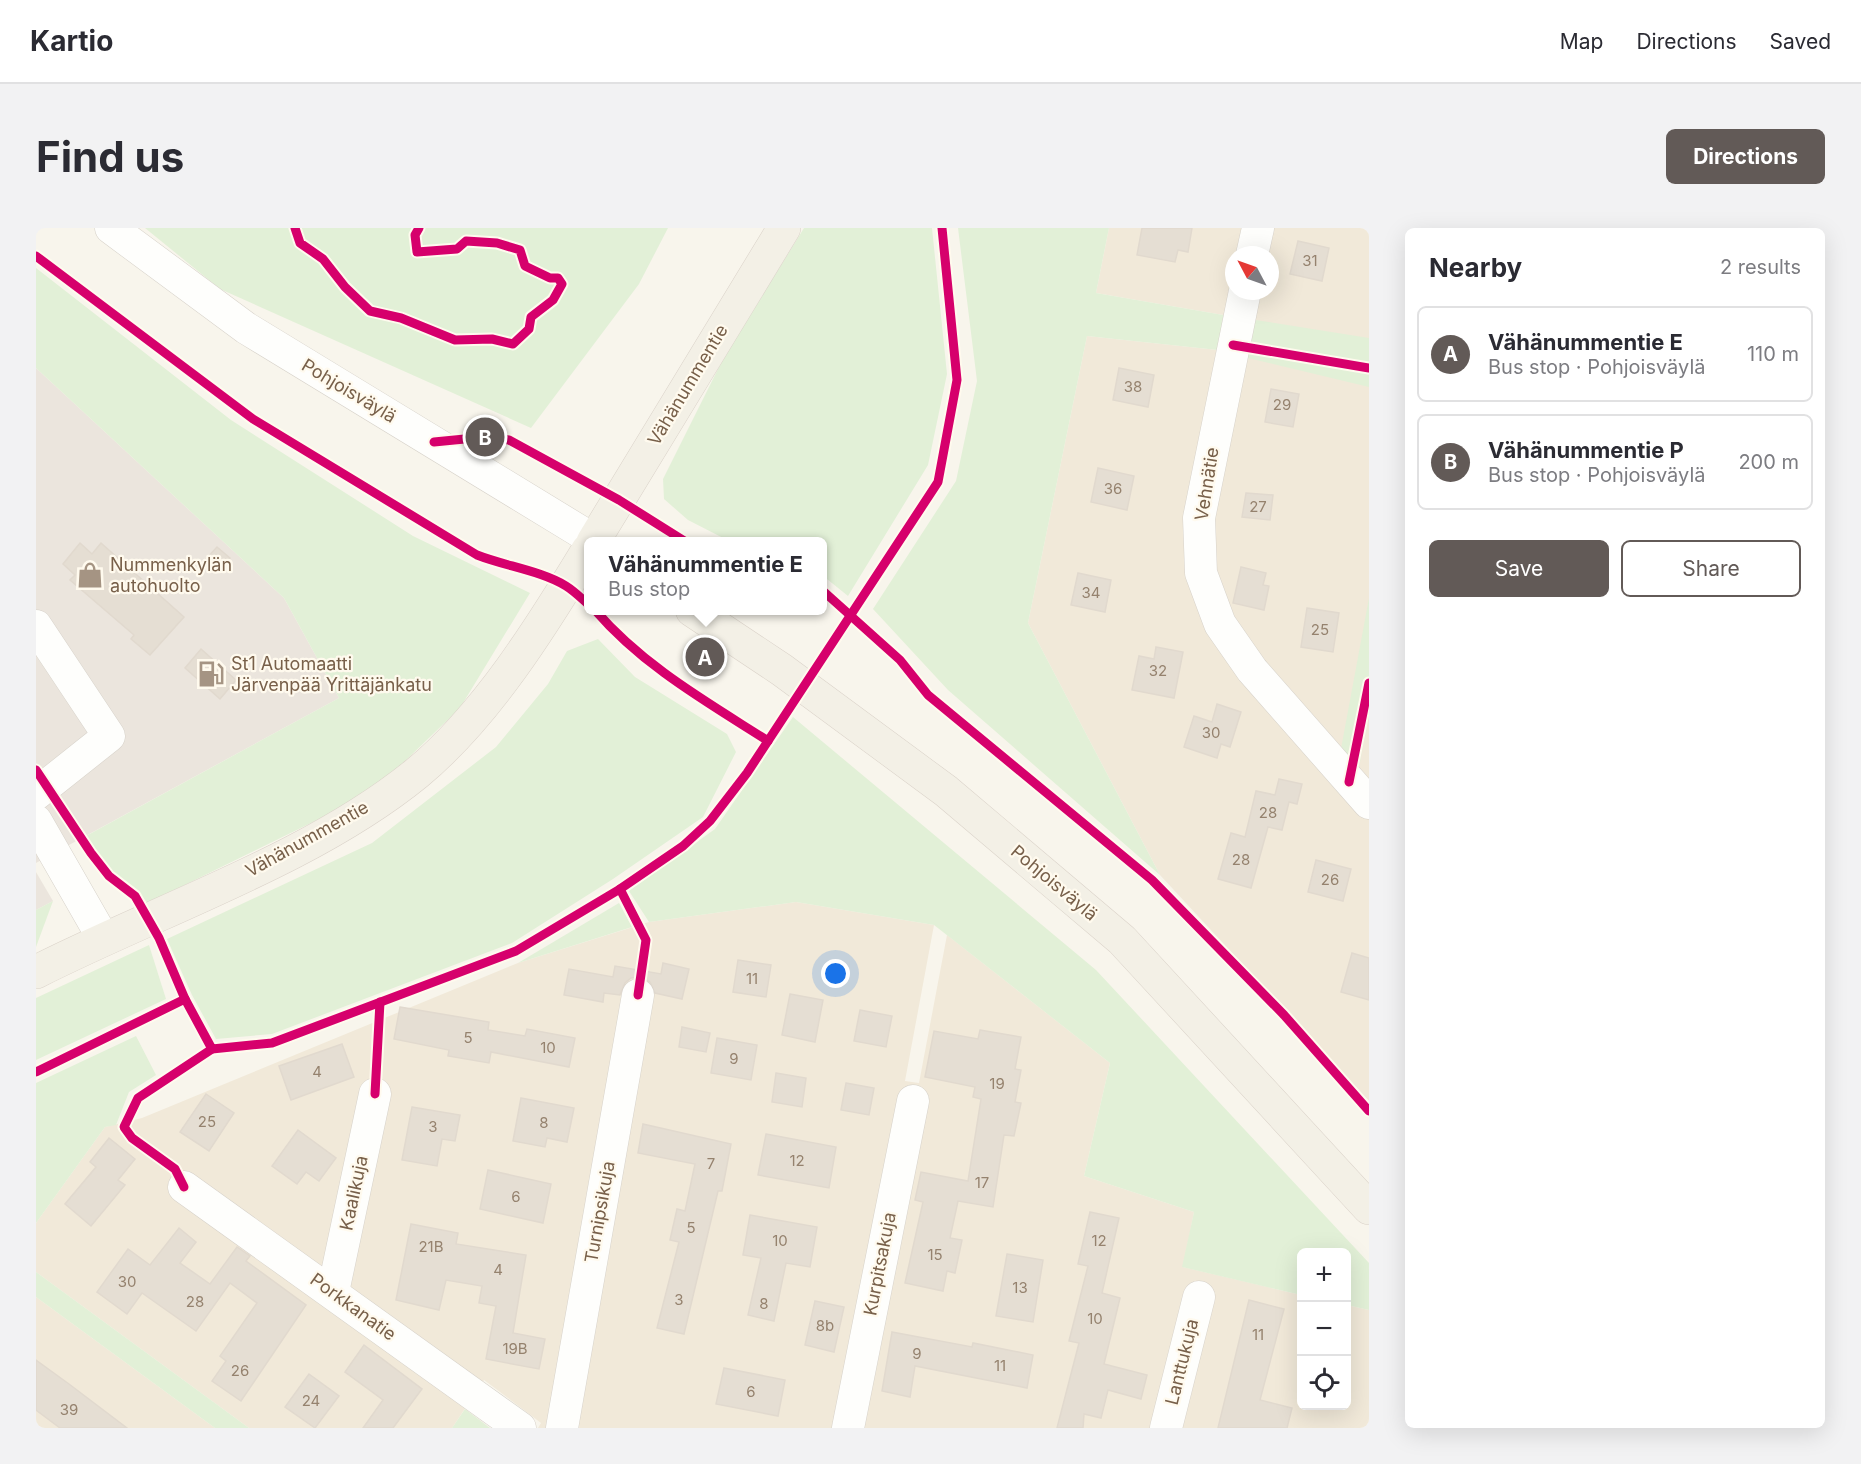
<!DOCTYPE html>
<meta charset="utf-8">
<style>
:root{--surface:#fff;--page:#f2f2f3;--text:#2b2b33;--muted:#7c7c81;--line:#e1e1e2;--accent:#625a57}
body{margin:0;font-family:Inter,sans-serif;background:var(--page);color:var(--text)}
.controls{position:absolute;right:18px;bottom:18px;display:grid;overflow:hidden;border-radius:9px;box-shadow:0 6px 24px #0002}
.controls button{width:54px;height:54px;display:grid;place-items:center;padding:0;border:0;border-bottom:2px solid var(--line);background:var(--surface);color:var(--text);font:30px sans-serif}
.compass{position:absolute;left:1189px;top:18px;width:54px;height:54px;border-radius:50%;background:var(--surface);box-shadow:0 6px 24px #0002;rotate:311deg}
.you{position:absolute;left:800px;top:746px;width:21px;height:21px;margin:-15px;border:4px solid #fff;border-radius:50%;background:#1a73e8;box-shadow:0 0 0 9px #1a73e833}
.badge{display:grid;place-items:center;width:39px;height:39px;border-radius:50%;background:var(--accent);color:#fff;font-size:20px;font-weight:700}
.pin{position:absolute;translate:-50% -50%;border:3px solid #fff;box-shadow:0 2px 6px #0006}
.popup{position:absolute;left:548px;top:309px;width:243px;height:78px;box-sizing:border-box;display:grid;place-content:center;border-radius:9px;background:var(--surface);filter:drop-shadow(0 2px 4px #0005);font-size:20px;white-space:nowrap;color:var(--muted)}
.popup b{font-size:22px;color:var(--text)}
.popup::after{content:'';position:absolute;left:50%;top:100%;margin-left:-12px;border:12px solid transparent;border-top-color:var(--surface)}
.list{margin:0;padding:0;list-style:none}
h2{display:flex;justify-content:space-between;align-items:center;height:78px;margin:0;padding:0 24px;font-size:26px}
h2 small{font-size:20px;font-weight:400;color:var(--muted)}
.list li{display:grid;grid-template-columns:39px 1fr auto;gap:18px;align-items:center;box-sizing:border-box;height:96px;margin:0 12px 12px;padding:0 12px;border:2px solid var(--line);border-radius:9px}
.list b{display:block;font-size:22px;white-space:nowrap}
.list p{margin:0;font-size:20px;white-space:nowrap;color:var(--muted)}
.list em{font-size:20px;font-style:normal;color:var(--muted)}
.actions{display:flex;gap:12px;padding:18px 24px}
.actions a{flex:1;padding:14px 0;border:2px solid var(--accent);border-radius:9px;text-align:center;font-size:21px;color:var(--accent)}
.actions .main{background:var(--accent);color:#fff}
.icon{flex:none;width:33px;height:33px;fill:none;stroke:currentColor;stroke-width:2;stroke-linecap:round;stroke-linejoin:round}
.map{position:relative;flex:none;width:1333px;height:1200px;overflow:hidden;border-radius:9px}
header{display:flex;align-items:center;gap:36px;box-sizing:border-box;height:84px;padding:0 30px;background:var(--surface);border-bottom:2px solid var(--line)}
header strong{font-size:28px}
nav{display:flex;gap:33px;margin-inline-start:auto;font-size:21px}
.intro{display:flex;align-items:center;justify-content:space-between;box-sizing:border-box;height:144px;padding:0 36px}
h1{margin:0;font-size:42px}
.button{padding:15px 27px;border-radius:9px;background:var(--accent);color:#fff;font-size:21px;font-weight:700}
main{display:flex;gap:36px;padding:0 36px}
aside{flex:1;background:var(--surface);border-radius:9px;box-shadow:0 6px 24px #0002}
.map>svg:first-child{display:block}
.residential{fill:#f1e9d9;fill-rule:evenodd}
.industrial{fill:#ebe5dd}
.green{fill:#e2f0d7}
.building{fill:#e5ded3;stroke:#e1d9ce;stroke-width:1.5}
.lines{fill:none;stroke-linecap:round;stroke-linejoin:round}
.minor-casing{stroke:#d7d2ca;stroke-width:33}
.major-casing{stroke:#dad2c9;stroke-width:34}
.minor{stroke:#fefefc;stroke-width:32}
.major{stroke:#f3f0e6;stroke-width:33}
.cycleway-casing{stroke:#fffaee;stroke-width:13}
.cycleway{stroke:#d6006c;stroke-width:9}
.labels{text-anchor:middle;stroke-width:4.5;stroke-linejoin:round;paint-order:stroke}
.number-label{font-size:15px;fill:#95826e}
.street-label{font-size:18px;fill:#78604a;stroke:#fffaee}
.poi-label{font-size:18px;fill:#78604a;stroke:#fffaee;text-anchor:start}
</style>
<header>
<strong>Kartio</strong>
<nav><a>Map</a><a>Directions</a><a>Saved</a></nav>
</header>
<div class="intro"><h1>Find us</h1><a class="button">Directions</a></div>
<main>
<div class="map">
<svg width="1333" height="1200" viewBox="0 0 1333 1200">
<rect width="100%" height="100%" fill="#f8f5ec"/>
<g class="residential">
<path d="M1073 0H1333V873L1124 647 992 395 1051 108 1191 123 1199 89 1060 65ZM1198 27H1234V63H1198Z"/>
<polygon points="760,674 898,697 869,853 883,855 911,707 1074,835 1048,948 1158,984 1147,1039 1265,1067 1266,1178 1310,1178 1311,1077 1333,1082 1333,1200 502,1200 505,1195 448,1152 416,1200 213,1200 0,1044 0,995 69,899 106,890 482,735 613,694"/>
<polygon points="0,1069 179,1200 0,1200"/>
</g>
<g class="industrial">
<polygon points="0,140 248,370 303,470 0,635"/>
<polygon points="0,644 17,673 0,682"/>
</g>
<g class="green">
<polygon points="109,0 632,0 603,56 495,200 184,61"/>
<polygon points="768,0 896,0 911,146 892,237 812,368 786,347 786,314 693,313 652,292 628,271 627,251 686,133"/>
<polygon points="922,0 1073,0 1060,65 1199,89 1191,123 1051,108 992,395 1124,647 912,462 837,381 920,253 941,153"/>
<polygon points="0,40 195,192 377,308 494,365 424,480 336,565 112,675 69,637 50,608 303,470 248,370 0,140"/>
<polygon points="1207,90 1333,110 1333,159 1199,127"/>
<polygon points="1333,370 1333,487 1321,550 1304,526"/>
<polygon points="562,411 599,449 691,506 700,524 667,589 577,651 476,715 236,806 180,811 156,767 131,711 336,615 460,519 512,456 531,423"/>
<polygon points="757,489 1060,742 1333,1035 1333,1082 1311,1077 1310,1024 1266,1024 1265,1067 1146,1039 1158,984 1048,948 1074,835 898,697 760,674 613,694 593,663 679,601"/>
<polygon points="17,673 0,719 0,682"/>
<polygon points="583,675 596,699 482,735"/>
<polygon points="113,717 130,771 0,832 0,770"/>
<polygon points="100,808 120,847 93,864 80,897 69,899 0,995 0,855"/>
<polygon points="0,1044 213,1200 179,1200 0,1069"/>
<polygon points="429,1181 454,1200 416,1200"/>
</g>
<g class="building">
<polygon points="1106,0 1156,0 1152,24 1142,22 1139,34 1101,27"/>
<polygon points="1262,13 1293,20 1286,53 1254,46"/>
<polygon points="1083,140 1118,147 1112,179 1077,172"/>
<polygon points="1235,161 1263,166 1257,199 1229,194"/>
<polygon points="1062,240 1098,248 1091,282 1055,274"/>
<polygon points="1210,265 1237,267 1234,292 1206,289"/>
<polygon points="44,315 56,326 65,315 148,389 114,427 95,411 98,407 34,352 39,347 27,336"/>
<polygon points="181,319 194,330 182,344 169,332"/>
<polygon points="1205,339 1230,345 1227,357 1233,358 1228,382 1197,375"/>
<polygon points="1042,345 1075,352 1069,384 1035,377"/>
<polygon points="1271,380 1303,385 1297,424 1265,419"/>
<polygon points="1120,419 1147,424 1138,470 1096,462 1103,428 1118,431"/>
<polygon points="165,421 200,452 184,471 149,440"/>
<polygon points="1181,476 1205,484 1194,519 1185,516 1181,530 1148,519 1158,488 1176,494"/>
<polygon points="1243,551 1266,556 1261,576 1253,574 1246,602 1232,599 1215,660 1182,651 1195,605 1209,609 1220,563 1239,567"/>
<polygon points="1280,632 1315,641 1307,673 1272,664"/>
<polygon points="1316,725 1333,730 1333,772 1305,764"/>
<polygon points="702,732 735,737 730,769 697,764"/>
<polygon points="627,735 653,741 646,771 619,765 614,754 605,749 595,750 589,755 584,767 568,765 567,774 528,767 533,741 577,749 579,738 625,746"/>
<polygon points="754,766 787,772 779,814 746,807"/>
<polygon points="364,779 453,794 452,802 489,808 491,801 539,810 533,839 455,824 453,835 412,828 413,822 358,811"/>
<polygon points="824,782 856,788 850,819 818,813"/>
<polygon points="646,799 674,805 670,824 643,819"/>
<polygon points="944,802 985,809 979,841 985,842 979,874 985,875 978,908 968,907 957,979 922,973 914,1010 926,1012 919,1045 911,1043 907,1063 869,1055 887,974 879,972 885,944 932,953 945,871 937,869 939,859 889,849 898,803 942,811"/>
<polygon points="681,810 721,817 715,852 675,845"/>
<polygon points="306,816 318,849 255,872 243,838"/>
<polygon points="740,845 770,850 766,879 736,874"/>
<polygon points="810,855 838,860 833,887 805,882"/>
<polygon points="170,866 198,885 173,923 144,904"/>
<polygon points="485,870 538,880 531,914 511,910 509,919 477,913"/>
<polygon points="376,879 424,887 419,913 406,911 401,938 366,932"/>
<polygon points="607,896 695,916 686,963 682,963 648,1106 621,1100 643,1014 634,1012 641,981 649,983 659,936 602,925"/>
<polygon points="262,902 300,930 283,953 270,944 261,956 236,938"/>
<polygon points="730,906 800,919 793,960 722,947"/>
<polygon points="73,910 99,931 82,952 89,957 55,998 29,976 60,939 54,934"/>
<polygon points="452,942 515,956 507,995 444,981"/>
<polygon points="1054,984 1083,990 1066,1065 1084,1070 1068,1136 1111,1147 1105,1171 1072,1162 1065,1190 1048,1186 1047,1200 1021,1200 1043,1115 1033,1113 1052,1038 1042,1036"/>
<polygon points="714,987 781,999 774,1039 750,1035 738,1093 712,1087 725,1030 707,1027"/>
<polygon points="375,996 422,1005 420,1016 490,1027 477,1105 509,1111 503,1141 450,1131 460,1078 443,1075 446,1058 410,1052 403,1082 360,1072"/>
<polygon points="143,1000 160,1014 144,1035 174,1056 201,1019 214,1028 210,1033 270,1077 205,1173 176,1153 190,1133 184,1128 221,1075 194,1055 160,1103 106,1065 91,1086 61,1064 92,1021 114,1037"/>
<polygon points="971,1026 1007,1032 997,1094 960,1088"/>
<polygon points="1213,1072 1248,1081 1224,1172 1256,1180 1251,1200 1182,1200"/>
<polygon points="779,1073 808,1079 798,1124 769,1117"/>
<polygon points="856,1104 936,1119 937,1115 997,1127 991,1160 879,1138 874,1169 846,1163"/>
<polygon points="328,1117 386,1161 357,1200 327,1200 347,1172 309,1144"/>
<polygon points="0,1132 33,1156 91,1200 24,1200 0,1182"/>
<polygon points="688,1140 749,1152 742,1188 680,1176"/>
<polygon points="273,1146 303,1168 279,1200 249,1179"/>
</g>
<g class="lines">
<g class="minor-casing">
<g id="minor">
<polyline points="75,0 210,100 558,312"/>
<polyline points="1216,27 1222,0"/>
<polyline points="1209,63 1163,290 1165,345 1184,396 1216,442 1333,575"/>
<polyline points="0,398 73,508 0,566"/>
<polyline points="0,593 67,710"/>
<polyline points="148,959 484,1200"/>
<polyline points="297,1064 339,866"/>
<polyline points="526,1200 602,767"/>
<polyline points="812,1200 877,873"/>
<polyline points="1130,1200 1163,1069"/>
</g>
</g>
<g class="major-casing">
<g id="major">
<polyline points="557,314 748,0"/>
<polyline points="656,382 746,442 910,563 1086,712 1333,980"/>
<path d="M0 744C122 682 276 631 381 545 450 488 506 398 552 322"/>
</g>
</g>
<use href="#minor" class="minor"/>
<use href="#major" class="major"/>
<g class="cycleway-casing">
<g id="cycleway">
<polyline points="259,0 264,15 287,31 309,59 334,83 365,90 419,112 456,111 477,116 493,101 495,89 517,72 526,56 522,50 514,50 489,38 484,22 461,15 430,13 421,21 381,24 379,7 383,0"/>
<path d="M0 28 217 191 441 327C469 338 506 343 530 358 538 363 545 370 552 376"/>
<polyline points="1197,117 1333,140"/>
<polyline points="398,214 449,209 473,212 583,272 650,314"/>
<polyline points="786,362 864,432 892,467 1116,652 1248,787 1333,883"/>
<path d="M559 382C607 438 671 474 732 513"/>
<polyline points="0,542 55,625 73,648 99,668 123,710 149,771 176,821 236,815 480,723 584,661 647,618 674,593 711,545 902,254 921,152 906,0"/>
<polyline points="1313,554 1333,455"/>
<polyline points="584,661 610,712 602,767"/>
<polyline points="0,844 149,771"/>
<polyline points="339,866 344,774"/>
<polyline points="148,959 139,941 96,910 88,899 102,870 176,821"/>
</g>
</g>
<use href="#cycleway" class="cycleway"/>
</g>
<defs>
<g id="shop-bare" transform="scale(2.07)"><path d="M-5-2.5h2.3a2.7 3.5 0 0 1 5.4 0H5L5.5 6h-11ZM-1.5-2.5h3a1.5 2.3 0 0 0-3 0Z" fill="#a59483" stroke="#fffaee" stroke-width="2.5" paint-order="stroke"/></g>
<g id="fuel-bare" transform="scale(2.07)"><path d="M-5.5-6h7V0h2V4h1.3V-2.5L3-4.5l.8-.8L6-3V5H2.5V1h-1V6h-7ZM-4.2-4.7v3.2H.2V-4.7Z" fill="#a59483" stroke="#fffaee" stroke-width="2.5" paint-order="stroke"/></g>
</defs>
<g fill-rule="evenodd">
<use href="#shop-bare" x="54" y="347"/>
<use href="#fuel-bare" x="175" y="446"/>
</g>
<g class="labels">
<g class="number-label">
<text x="1274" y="38">31</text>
<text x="1097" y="164">38</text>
<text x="1246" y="182">29</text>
<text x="1077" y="266">36</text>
<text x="1222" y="284">27</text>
<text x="1055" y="370">34</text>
<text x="1284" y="407">25</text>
<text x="1122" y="448">32</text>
<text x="1175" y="510">30</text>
<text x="1232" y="590">28</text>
<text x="1205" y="637">28</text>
<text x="1294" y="657">26</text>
<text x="716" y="756">11</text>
<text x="432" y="815">5</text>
<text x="512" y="825">10</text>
<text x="698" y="836">9</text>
<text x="281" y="849">4</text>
<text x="961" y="861">19</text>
<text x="171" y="899">25</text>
<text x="508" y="900">8</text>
<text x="397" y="904">3</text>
<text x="761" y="938">12</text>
<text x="675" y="941">7</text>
<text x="946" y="960">17</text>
<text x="480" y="974">6</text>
<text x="655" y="1005">5</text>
<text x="744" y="1018">10</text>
<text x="1063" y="1018">12</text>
<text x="395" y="1024">21B</text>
<text x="899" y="1032">15</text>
<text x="462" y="1047">4</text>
<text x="91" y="1059">30</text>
<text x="984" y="1065">13</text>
<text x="643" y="1077">3</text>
<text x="159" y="1079">28</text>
<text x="728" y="1081">8</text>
<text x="1059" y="1096">10</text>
<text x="789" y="1103">8b</text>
<text x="1222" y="1112">11</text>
<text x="479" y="1126">19B</text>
<text x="881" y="1131">9</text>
<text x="964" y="1143">11</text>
<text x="204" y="1148">26</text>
<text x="715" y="1169">6</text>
<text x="275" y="1178">24</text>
<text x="33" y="1187">39</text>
</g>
<g class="street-label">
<text transform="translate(652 157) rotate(-59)" y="6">Vähänummentie</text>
<text transform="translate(313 163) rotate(31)" y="6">Pohjoisväylä</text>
<text transform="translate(1171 256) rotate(-81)" y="6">Vehnätie</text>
<text transform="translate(271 611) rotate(-29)" y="6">Vähänummentie</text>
<text transform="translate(1018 655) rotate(40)" y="6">Pohjoisväylä</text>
<text transform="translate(318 965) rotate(-78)" y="6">Kaalikuja</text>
<text transform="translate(564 984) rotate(-80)" y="6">Turnipsikuja</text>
<text transform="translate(844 1036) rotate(-79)" y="6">Kurpitsakuja</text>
<text transform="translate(317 1079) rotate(36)" y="6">Porkkanatie</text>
<text transform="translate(1146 1134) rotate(-76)" y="6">Lanttukuja</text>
</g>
<g class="poi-label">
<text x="74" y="343">Nummenkylän<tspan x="74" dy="21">autohuolto</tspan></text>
<text x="195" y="442">St1 Automaatti<tspan x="195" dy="21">Järvenpää Yrittäjänkatu</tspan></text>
</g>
</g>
</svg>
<div class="controls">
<button>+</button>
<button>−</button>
<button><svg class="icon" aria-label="locate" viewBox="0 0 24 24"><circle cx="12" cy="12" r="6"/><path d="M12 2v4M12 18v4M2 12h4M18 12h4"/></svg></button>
</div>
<svg class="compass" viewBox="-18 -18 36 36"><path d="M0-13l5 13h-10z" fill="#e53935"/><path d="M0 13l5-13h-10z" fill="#7c7c81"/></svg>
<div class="you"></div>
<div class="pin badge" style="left:669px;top:429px">A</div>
<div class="popup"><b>Vähänummentie E</b>Bus stop</div>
<div class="pin badge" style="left:449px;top:209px">B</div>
</div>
<aside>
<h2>Nearby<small>2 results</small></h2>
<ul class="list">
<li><span class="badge">A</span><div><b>Vähänummentie E</b><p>Bus stop · Pohjoisväylä</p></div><em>110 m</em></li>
<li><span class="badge">B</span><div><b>Vähänummentie P</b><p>Bus stop · Pohjoisväylä</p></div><em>200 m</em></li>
</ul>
<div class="actions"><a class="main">Save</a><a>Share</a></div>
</aside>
</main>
